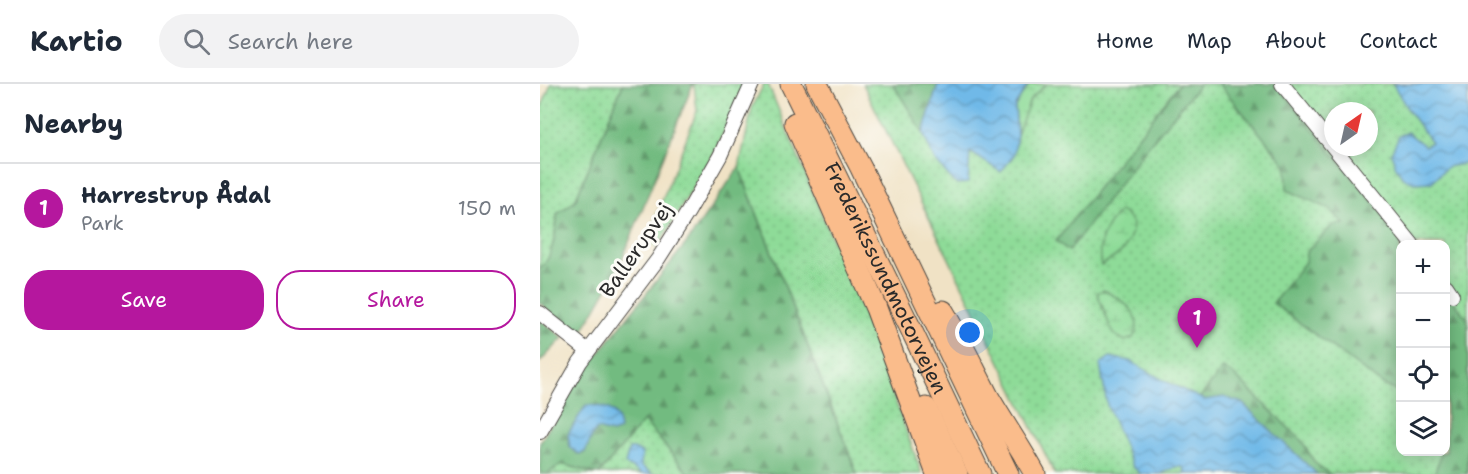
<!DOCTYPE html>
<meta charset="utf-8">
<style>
:root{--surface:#fff;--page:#f2f2f3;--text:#1f2937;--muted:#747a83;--line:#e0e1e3;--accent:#b5179e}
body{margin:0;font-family:"Shantell Sans",sans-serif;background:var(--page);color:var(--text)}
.controls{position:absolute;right:18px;bottom:18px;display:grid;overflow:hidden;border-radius:12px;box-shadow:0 3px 15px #0003}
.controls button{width:54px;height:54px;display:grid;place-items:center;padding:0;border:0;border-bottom:2px solid var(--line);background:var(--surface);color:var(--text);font:30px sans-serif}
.compass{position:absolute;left:784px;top:18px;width:54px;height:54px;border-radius:50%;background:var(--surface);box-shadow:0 3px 15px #0003;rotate:34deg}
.you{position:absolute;left:430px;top:249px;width:21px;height:21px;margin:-15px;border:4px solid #fff;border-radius:50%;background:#1a73e8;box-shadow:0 0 0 9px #1a73e833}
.badge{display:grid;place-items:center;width:39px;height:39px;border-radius:50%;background:var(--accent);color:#fff;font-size:20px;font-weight:700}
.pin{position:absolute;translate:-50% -50px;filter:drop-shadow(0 2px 3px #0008)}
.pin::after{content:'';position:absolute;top:32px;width:21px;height:18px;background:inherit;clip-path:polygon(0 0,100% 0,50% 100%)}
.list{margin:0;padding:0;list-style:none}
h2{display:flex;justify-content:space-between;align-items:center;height:78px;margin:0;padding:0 24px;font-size:26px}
h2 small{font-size:20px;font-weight:400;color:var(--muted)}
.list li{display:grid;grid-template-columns:39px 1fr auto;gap:18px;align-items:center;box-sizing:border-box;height:90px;padding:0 24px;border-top:2px solid var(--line)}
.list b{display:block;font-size:22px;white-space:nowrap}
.list p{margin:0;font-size:20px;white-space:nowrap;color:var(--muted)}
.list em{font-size:20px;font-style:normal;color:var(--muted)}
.actions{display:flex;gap:12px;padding:18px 24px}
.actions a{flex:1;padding:14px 0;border:2px solid var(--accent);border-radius:24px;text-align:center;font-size:21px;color:var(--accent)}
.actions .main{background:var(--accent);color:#fff}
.icon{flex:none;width:33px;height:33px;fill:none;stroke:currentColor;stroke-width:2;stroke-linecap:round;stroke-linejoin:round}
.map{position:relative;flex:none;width:928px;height:390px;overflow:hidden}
header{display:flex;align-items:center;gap:36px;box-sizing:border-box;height:84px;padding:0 30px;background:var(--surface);border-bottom:2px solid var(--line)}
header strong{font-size:28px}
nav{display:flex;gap:33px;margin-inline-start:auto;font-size:21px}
.search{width:420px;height:54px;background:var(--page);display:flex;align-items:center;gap:15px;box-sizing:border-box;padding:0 21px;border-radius:33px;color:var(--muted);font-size:22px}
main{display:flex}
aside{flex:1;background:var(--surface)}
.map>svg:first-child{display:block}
.green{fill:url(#green-dots);stroke:#5c8362;stroke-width:1.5;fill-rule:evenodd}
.forest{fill:url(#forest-firs);stroke:#4e7356;stroke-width:1.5}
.wetland{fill:url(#wetland-marsh);stroke:#5c8362;stroke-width:1.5}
.water{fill:url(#water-waves);stroke:#4e728a;stroke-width:1.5}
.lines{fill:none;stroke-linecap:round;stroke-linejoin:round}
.minor-casing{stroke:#494642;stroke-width:16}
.highway-casing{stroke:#494642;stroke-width:23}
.minor{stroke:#fff;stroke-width:14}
.highway{stroke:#fabc8b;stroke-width:21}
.labels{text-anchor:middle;stroke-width:6;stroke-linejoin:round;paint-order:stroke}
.street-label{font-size:21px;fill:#2b2b2b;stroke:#fdfcf7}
</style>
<header>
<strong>Kartio</strong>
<div class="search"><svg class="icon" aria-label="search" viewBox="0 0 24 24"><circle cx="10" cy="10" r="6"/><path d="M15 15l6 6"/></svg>Search here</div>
<nav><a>Home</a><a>Map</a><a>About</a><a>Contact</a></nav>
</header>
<main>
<aside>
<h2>Nearby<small></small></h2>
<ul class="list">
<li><span class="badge">1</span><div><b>Harrestrup Ådal</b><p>Park</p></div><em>150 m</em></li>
</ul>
<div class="actions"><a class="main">Save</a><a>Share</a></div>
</aside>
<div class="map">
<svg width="928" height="390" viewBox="0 0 928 390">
<defs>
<pattern id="green-dots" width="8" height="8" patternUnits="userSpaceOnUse" patternTransform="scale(1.5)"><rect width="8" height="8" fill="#8edb98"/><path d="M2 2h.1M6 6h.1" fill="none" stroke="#7bbc83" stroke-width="1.8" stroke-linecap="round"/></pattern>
<pattern id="forest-firs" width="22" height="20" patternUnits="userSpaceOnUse" patternTransform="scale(1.5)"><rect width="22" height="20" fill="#72bb80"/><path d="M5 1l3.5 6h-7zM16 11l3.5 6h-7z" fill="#5e9869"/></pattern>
<pattern id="wetland-marsh" width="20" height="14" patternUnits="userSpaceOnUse" patternTransform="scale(1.5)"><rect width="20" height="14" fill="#8edb98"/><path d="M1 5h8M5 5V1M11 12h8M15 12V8" fill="none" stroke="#7bbc83"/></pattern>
<pattern id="water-waves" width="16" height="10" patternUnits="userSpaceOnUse" patternTransform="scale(1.5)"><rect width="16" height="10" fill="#70b9e8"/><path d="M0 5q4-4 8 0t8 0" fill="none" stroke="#5c97bc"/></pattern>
</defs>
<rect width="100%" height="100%" fill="#fdfcf7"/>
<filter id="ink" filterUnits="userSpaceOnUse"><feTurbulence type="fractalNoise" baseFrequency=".0167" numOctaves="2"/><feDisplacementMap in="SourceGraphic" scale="12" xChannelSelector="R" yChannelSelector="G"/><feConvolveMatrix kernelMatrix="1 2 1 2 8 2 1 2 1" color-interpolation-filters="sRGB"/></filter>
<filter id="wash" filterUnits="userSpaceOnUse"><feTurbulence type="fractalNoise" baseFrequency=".008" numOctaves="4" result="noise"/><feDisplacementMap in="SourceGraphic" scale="24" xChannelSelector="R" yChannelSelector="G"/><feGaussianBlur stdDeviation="1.35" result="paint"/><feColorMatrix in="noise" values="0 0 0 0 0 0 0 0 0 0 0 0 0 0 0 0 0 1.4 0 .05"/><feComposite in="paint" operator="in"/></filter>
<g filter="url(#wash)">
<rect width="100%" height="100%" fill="#f0e2c5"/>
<g class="green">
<path d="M11 0H83L35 117 17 130C17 144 12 177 0 184V27Z"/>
<polygon points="154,0 204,0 176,66 117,164 107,156 157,27"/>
<polygon points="224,0 228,0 327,239 382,390 317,390 199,83 212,24"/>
<path d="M323 0H928V390H515ZM793 27H829V63H793ZM860 160H906V368H860Z"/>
<polygon points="104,336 149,390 59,390"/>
<polygon points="21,380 56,390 7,390"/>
</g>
<g class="forest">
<path d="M83 0H153L78 185 39 254 0 219V184C12 177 17 144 17 130L35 117Z"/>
<polygon points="353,0 398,0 383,49"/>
<polygon points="639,0 660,0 605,66 529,167 516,157"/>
<polygon points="679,0 736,0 867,160 860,160 860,309 842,300 733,219 765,178 766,168 793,141 804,140 790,125 747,106 746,81"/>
<polygon points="199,83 317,390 149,390 104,337 59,390 21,380 7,390 0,390 0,359 35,299 148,157"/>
<polygon points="906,208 928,236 927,390 894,390 900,374 900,368 906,368"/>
<polygon points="0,235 23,254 0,278"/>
<polygon points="683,284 694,291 762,357 775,379 790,390 776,390 653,322"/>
</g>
<g class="wetland">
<polygon points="489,0 506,0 490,16 477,51 475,22"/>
<path d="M580 127 586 131 593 140C590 163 582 170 561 181 556 161 565 141 580 127Z"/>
<path d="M563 206C582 215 606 230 593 254L585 257 573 250 557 209Z"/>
</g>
<g class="water">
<polygon points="398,0 489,0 475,22 477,51 474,71 461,88 430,68 428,99 416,100 394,75 383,49"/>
<polygon points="853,0 928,0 928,79 907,83 892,98 874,99 863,94 856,83 851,69 859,52 867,48 885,62 891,58 868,26"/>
<polygon points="570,273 590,277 623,296 664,316 684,313 702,319 777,390 643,390 645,387 643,383 636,383 620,390 601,390 593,383 567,321 560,280"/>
<path d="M46 321C65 322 78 323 80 346L72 349 57 345 53 350 45 368 39 370 30 364 28 350Z"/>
<polygon points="89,365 94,365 102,369 101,382 113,390 102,390 85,380"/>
</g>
</g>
<g filter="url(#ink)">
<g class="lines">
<g class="minor-casing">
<g id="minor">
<polyline points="742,0 872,160"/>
<polyline points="906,202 912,211"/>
<polyline points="0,229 48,267"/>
<polyline points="0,348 40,278 118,175 148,128 180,72 212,0"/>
</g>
</g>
<g class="highway-casing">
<g id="highway">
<path id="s1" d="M251 0 369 241 440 390"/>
<polyline points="277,0 321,84 468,390"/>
<polyline points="255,39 336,224 397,390"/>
<path d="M403 227C420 255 434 285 449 314 464 340 481 364 495 390"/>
<polyline points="386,324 417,390"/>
</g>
</g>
<use href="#minor" class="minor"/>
<use href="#highway" class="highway"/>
</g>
</g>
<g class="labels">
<g class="street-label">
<text transform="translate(96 166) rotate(-55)" y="7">Ballerupvej</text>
<text dy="7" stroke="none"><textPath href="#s1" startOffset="216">Frederikssundmotorvejen</textPath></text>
</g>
</g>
</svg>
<div class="controls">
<button>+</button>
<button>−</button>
<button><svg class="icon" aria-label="locate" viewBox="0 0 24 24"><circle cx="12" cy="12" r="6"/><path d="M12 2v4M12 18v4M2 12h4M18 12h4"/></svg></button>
<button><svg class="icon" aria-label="layers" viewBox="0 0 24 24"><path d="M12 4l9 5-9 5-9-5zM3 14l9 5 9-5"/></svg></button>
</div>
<svg class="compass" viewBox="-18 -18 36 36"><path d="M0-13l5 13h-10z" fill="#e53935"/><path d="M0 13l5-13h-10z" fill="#747a83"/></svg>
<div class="you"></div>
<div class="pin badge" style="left:657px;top:264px">1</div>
</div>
</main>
